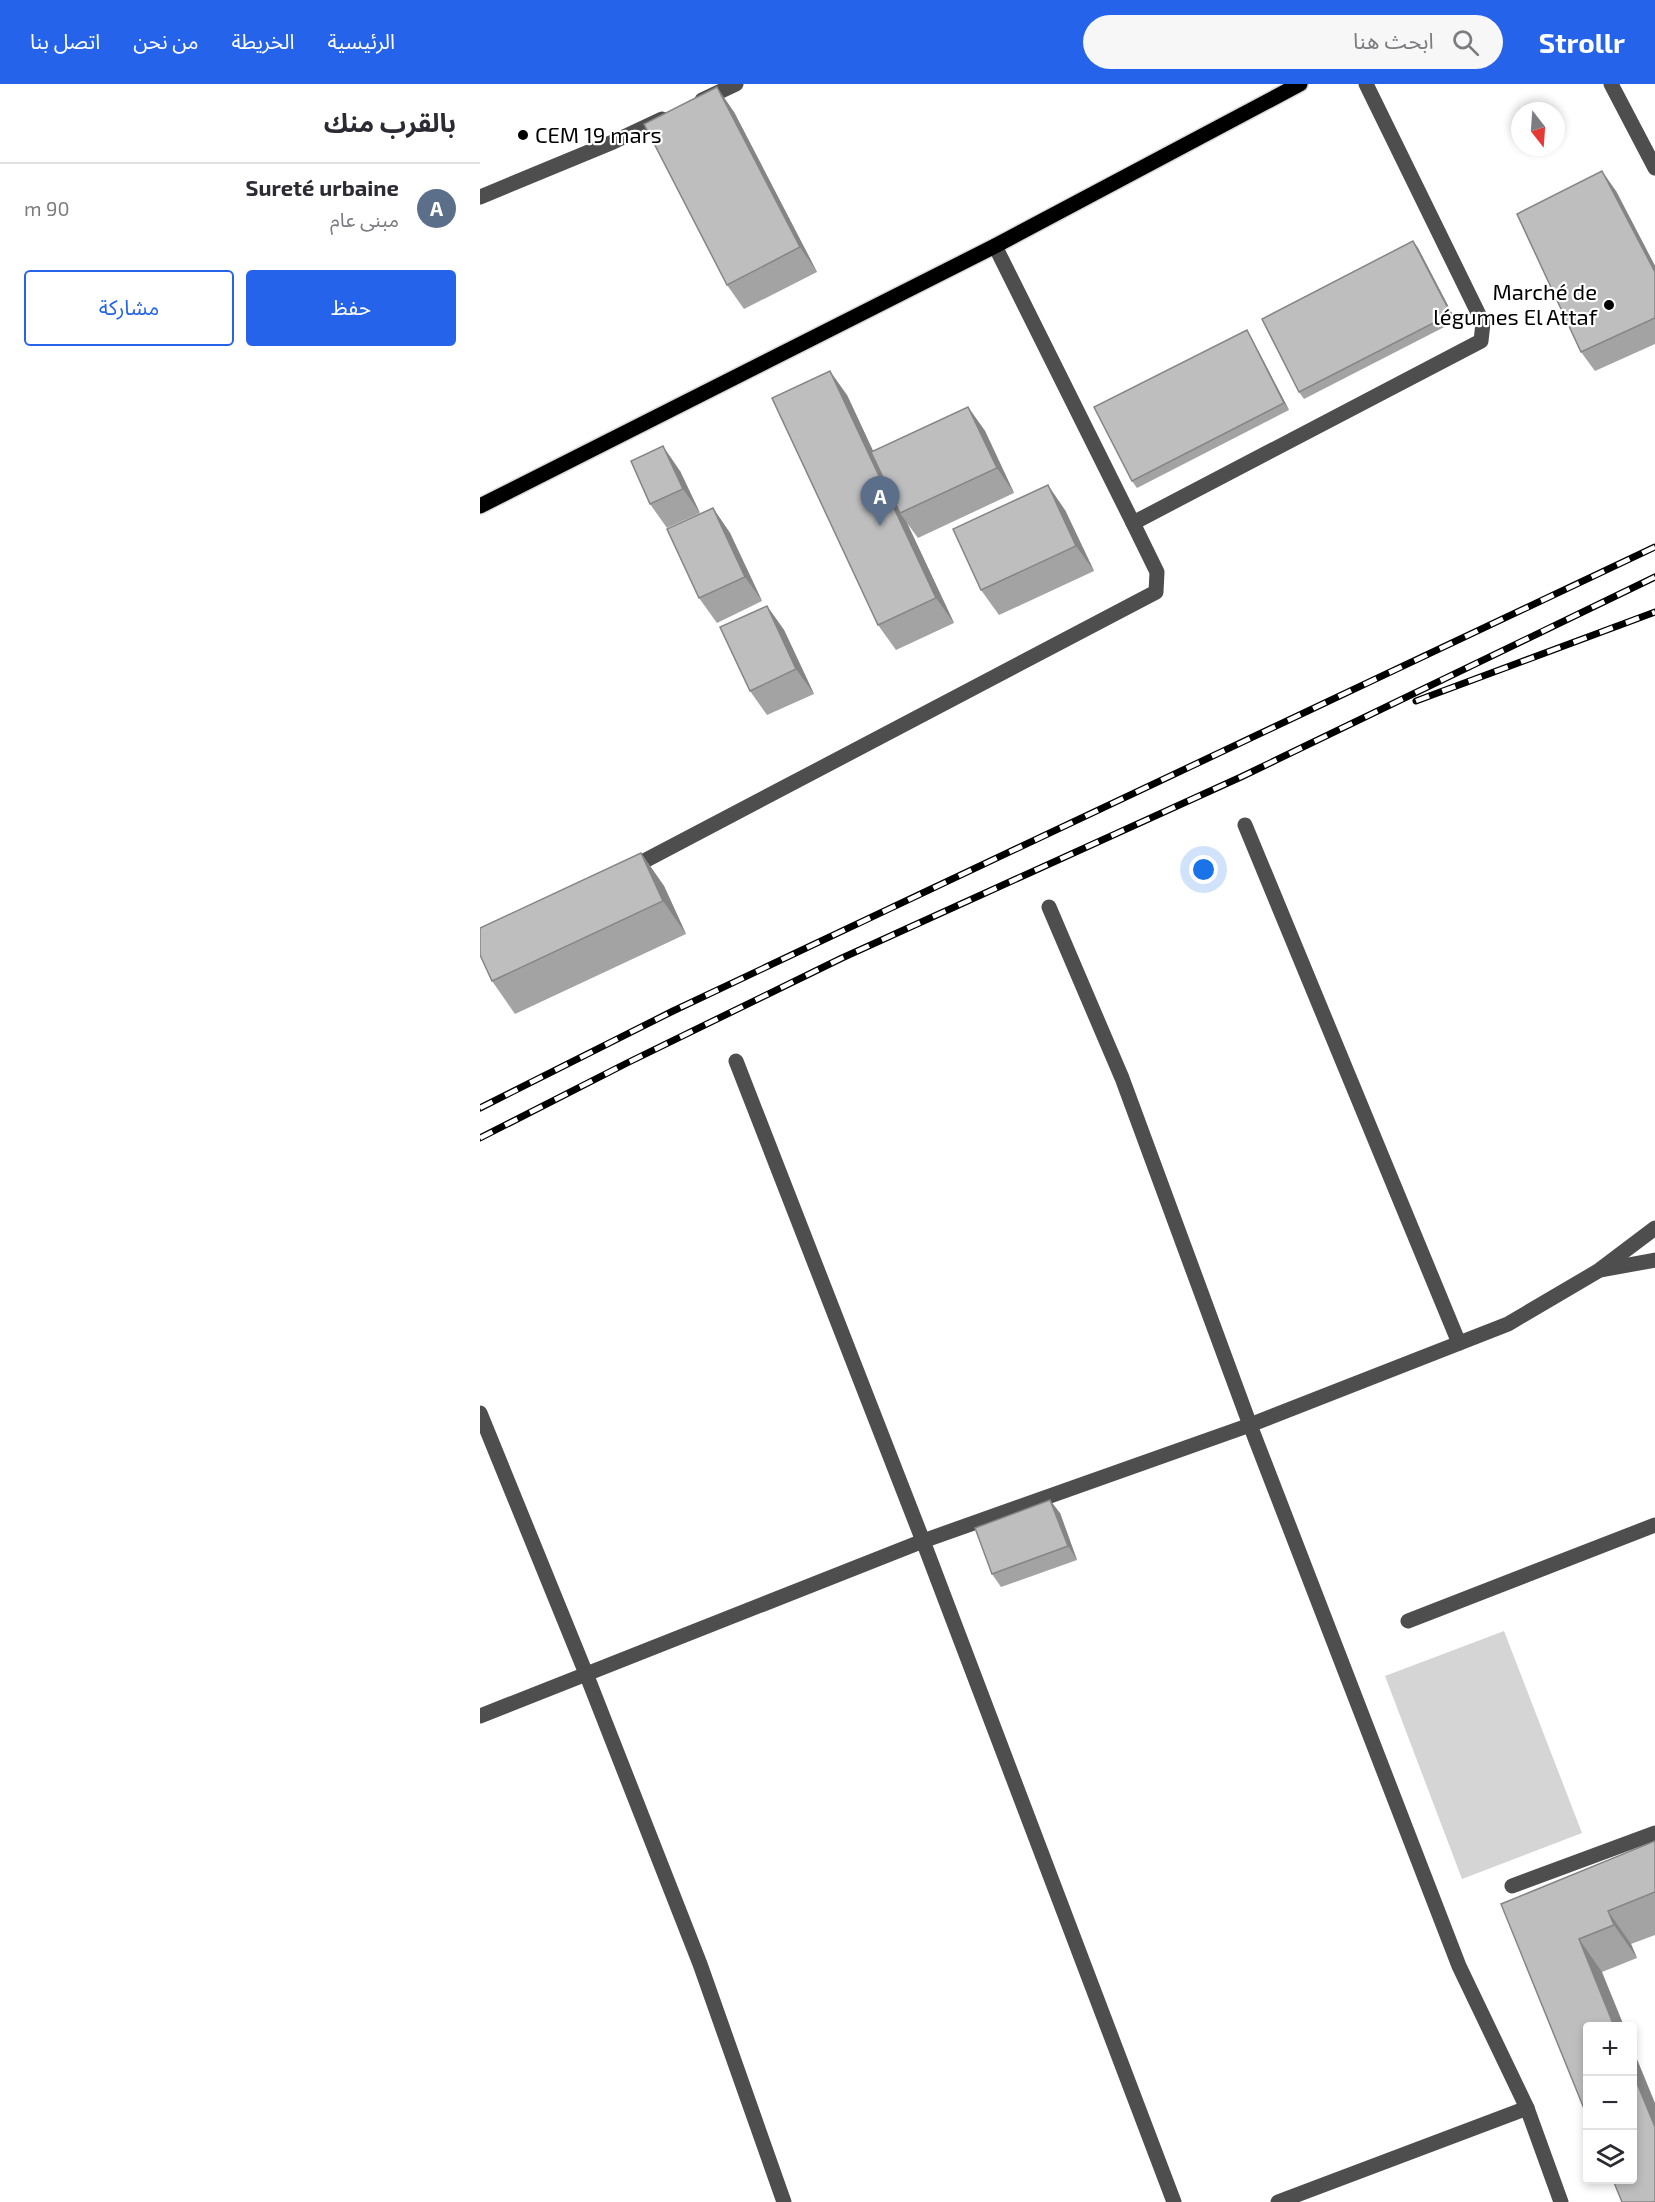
<!DOCTYPE html>
<html lang="ar">
<meta charset="utf-8">
<style>
:root{--surface:#fff;--page:#f7f7f7;--text:#2b2b33;--muted:#7c7c81;--line:#e1e1e2;--accent:#2563eb}
body{margin:0;font-family:"Exo 2","Noto Sans Arabic",sans-serif;background:var(--page);color:var(--text);direction:rtl}
.controls{position:absolute;right:18px;bottom:18px;display:grid;overflow:hidden;border-radius:6px;box-shadow:0 3px 9px #0003}
.controls button{width:54px;height:54px;display:grid;place-items:center;padding:0;border:0;border-bottom:2px solid var(--line);background:var(--surface);color:var(--text);font:30px sans-serif}
.compass{position:absolute;left:1031px;top:18px;width:54px;height:54px;border-radius:50%;background:var(--surface);box-shadow:0 3px 9px #0003;rotate:163deg}
.you{position:absolute;left:724px;top:786px;width:21px;height:21px;margin:-15px;border:4px solid #fff;border-radius:50%;background:#1a73e8;box-shadow:0 0 0 9px #1a73e833}
.badge{display:grid;place-items:center;width:39px;height:39px;border-radius:50%;background:var(--accent);color:#fff;font-size:20px;font-weight:700}
.pin{position:absolute;translate:-50% -50px;filter:drop-shadow(0 2px 3px #0008)}
.pin::after{content:'';position:absolute;top:32px;width:21px;height:18px;background:inherit;clip-path:polygon(0 0,100% 0,50% 100%)}
.list{margin:0;padding:0;list-style:none}
h2{display:flex;justify-content:space-between;align-items:center;height:78px;margin:0;padding:0 24px;font-size:26px}
h2 small{font-size:20px;font-weight:400;color:var(--muted)}
.list li{display:grid;grid-template-columns:39px 1fr auto;gap:18px;align-items:center;box-sizing:border-box;height:90px;padding:0 24px;border-top:2px solid var(--line)}
.list b{display:block;font-size:22px;white-space:nowrap}
.list p{margin:0;font-size:20px;white-space:nowrap;color:var(--muted)}
.list em{font-size:20px;font-style:normal;color:var(--muted)}
.actions{display:flex;gap:12px;padding:18px 24px}
.actions a{flex:1;padding:14px 0;border:2px solid var(--accent);border-radius:6px;text-align:center;font-size:21px;color:var(--accent)}
.actions .main{background:var(--accent);color:#fff}
.icon{flex:none;width:33px;height:33px;fill:none;stroke:currentColor;stroke-width:2;stroke-linecap:round;stroke-linejoin:round}
.map{position:relative;flex:none;width:1175px;height:2118px;overflow:hidden;direction:ltr}
header{display:flex;align-items:center;gap:36px;box-sizing:border-box;height:84px;padding:0 30px;background:var(--accent);color:#fff}
header strong{font-size:28px}
nav{display:flex;gap:33px;margin-inline-start:auto;font-size:21px}
.search{width:420px;height:54px;background:var(--page);display:flex;align-items:center;gap:15px;box-sizing:border-box;padding:0 21px;border-radius:33px;color:var(--muted);font-size:22px}
main{display:flex}
aside{flex:1;background:var(--surface)}
.map>svg:first-child{display:block}
.green{fill:#d5d5d5}
.lines{fill:none;stroke-linecap:round;stroke-linejoin:round}
.major-casing{stroke:#dbdbdb;stroke-width:18}
.minor{stroke:#4e4e4e;stroke-width:15}
.major{stroke:#000;stroke-width:15}
.rail-casing{stroke:#000;stroke-width:7}
.rail{stroke:#fff;stroke-width:4.5;stroke-dasharray:14;stroke-linecap:butt}
.wall{fill:#a3a3a3}
.shaded-wall{fill:#858585}
.building{fill:#bebebe;stroke:#858585;stroke-width:1.5}
.poi-dot{fill:#000;stroke:#fff;stroke-width:2}
.labels{text-anchor:middle;stroke-width:4.5;stroke-linejoin:round;paint-order:stroke}
.poi-label{font-size:22px;fill:#000;stroke:#fff;text-anchor:start}
</style>
<header>
<strong>Strollr</strong>
<div class="search"><svg class="icon" aria-label="search" viewBox="0 0 24 24"><circle cx="10" cy="10" r="6"/><path d="M15 15l6 6"/></svg>ابحث هنا</div>
<nav><a>الرئيسية</a><a>الخريطة</a><a>من نحن</a><a>اتصل بنا</a></nav>
</header>
<main>
<div class="map">
<svg width="1175" height="2118" viewBox="0 0 1175 2118">
<rect width="100%" height="100%" fill="#fff"/>
<polygon class="green" points="1024,1547 1102,1749 982,1795 905,1592"/>
<g class="lines">
<g class="major-casing">
<polyline id="major" points="0,422 515,162 820,0"/>
</g>
<g class="minor">
<polyline points="1131,0 1175,84"/>
<polyline points="222,16 256,0"/>
<polyline points="0,113 133,58 182,35"/>
<polyline points="515,162 653,439"/>
<polyline points="765,741 979,1259"/>
<polyline points="149,785 676,508 677,488 653,439 1001,257 1003,239 886,0"/>
<polyline points="569,823 642,994 770,1341 979,1882 1047,2024 1081,2118"/>
<polyline points="256,977 443,1457 694,2118"/>
<polyline points="1121,1186 1175,1176"/>
<polyline points="0,1329 107,1592 220,1880 304,2118"/>
<polyline points="928,1537 1175,1441"/>
<polyline points="0,1632 443,1457 770,1341 1028,1240 1118,1187 1175,1144"/>
<polyline points="1032,1802 1175,1749"/>
<polyline points="798,2118 1047,2024"/>
</g>
<use href="#major" class="major"/>
<g class="rail-casing">
<g id="rail">
<polyline points="936,617 1175,528"/>
<polyline points="0,1024 193,927 1175,463"/>
<polyline points="0,1054 147,979 362,874 761,693 1175,493"/>
</g>
</g>
<use href="#rail" class="rail"/>
</g>
<g class="wall">
<polygon points="254,28 337,188 264,225 247,201"/>
<polygon points="1136,107 1175,182 1175,260 1115,287 1101,268"/>
<polygon points="933,157 938,164 976,237 824,315 819,308"/>
<polygon points="771,253 809,326 657,404 652,397"/>
<polygon points="367,311 393,367 488,323 505,347 534,409 438,454 427,439 474,539 416,566 398,541"/>
<polygon points="200,387 220,429 187,444 170,420"/>
<polygon points="233,424 250,449 282,517 237,539 219,514"/>
<polygon points="585,426 614,487 519,531 501,506"/>
<polygon points="287,522 304,546 334,610 287,631 270,607"/>
<polygon points="161,769 184,802 206,850 35,930 12,897"/>
<polygon points="580,1429 597,1476 521,1503 512,1490"/>
<polygon points="1175,1757 1175,1851 1151,1860 1157,1874 1122,1888 1021,1820"/>
</g>
<g class="shaded-wall">
<polygon points="237,3 254,28 337,188 320,163"/>
<polygon points="1122,87 1136,107 1175,182 1175,188"/>
<polygon points="933,157 938,164 976,237 971,230"/>
<polygon points="767,246 771,253 809,326 804,319"/>
<polygon points="350,287 367,311 422,429 420,429 427,439 474,539 456,514"/>
<polygon points="488,323 505,347 534,409 517,384"/>
<polygon points="183,362 200,387 220,429 203,405"/>
<polygon points="568,401 585,426 614,487 596,462"/>
<polygon points="233,424 250,449 282,517 265,493"/>
<polygon points="287,522 304,546 334,610 316,585"/>
<polygon points="161,769 184,802 206,850 183,817"/>
<polygon points="570,1416 580,1429 597,1476 588,1462"/>
<polygon points="1128,1827 1151,1860 1157,1874 1134,1841"/>
<polygon points="1099,1855 1122,1888 1144,1942 1134,1942"/>
<polygon points="1152,1963 1175,2019 1175,2043 1152,1987"/>
</g>
<g class="building">
<polygon points="237,3 320,163 247,201 164,40"/>
<polygon points="1122,87 1175,188 1175,234 1101,268 1037,130"/>
<polygon points="933,157 971,230 819,308 782,235"/>
<polygon points="767,246 804,319 652,397 614,323"/>
<polygon points="350,287 456,514 398,541 292,314"/>
<polygon points="488,323 517,384 420,429 391,368"/>
<polygon points="183,362 203,405 170,420 151,377"/>
<polygon points="568,401 596,462 501,506 473,445"/>
<polygon points="233,424 265,493 219,514 187,445"/>
<polygon points="287,522 316,585 270,607 240,543"/>
<polygon points="161,769 183,817 12,897 0,871 0,844"/>
<polygon points="570,1416 588,1462 512,1490 495,1444"/>
<polygon points="1175,1757 1175,1808 1128,1827 1134,1841 1099,1855 1134,1942 1107,1942 1107,2032 1021,1820"/>
<polygon points="1152,1987 1175,2043 1175,2118 1142,2118 1133,2096 1152,2096"/>
</g>
<g class="poi-dot">
<circle cx="43" cy="51" r="6"/>
<circle cx="1129" cy="221" r="6"/>
</g>
<g class="labels">
<g class="poi-label">
<text x="55" y="59">CEM 19 mars</text>
<text x="1117" y="216" text-anchor="end">Marché de<tspan x="1117" dy="25">légumes El Attaf</tspan></text>
</g>
</g>
</svg>
<div class="controls">
<button>+</button>
<button>−</button>
<button><svg class="icon" aria-label="layers" viewBox="0 0 24 24"><path d="M12 4l9 5-9 5-9-5zM3 14l9 5 9-5"/></svg></button>
</div>
<svg class="compass" viewBox="-18 -18 36 36"><path d="M0-13l5 13h-10z" fill="#e53935"/><path d="M0 13l5-13h-10z" fill="#7c7c81"/></svg>
<div class="you"></div>
<div class="pin badge" style="left:400px;top:442px;background:#5c6f8a">A</div>
</div>
<aside>
<h2>بالقرب منك<small></small></h2>
<ul class="list">
<li><span class="badge" style="background:#5c6f8a">A</span><div><b>Sureté urbaine</b><p>مبنى عام</p></div><em>90 m</em></li>
</ul>
<div class="actions"><a class="main">حفظ</a><a>مشاركة</a></div>
</aside>
</main>
